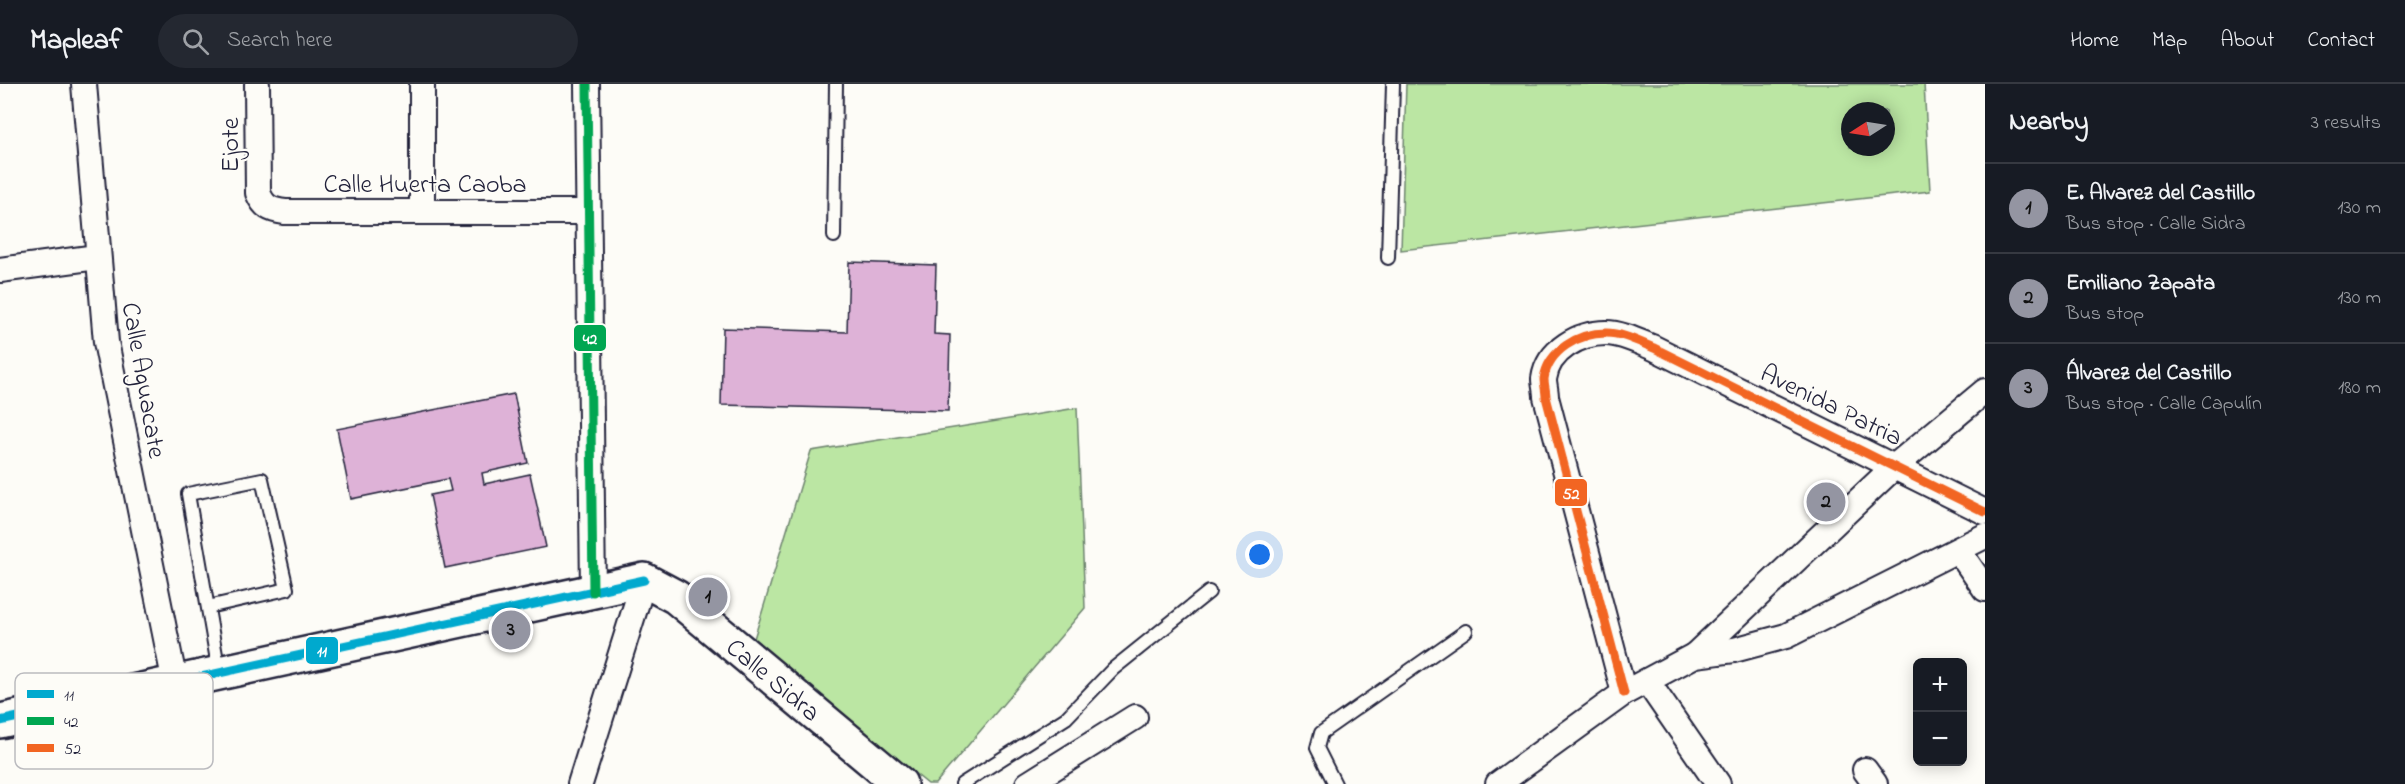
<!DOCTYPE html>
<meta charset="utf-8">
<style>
:root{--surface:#171b24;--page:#242831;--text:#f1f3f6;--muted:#9ea1a6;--line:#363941;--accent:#9495a2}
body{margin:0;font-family:"Indie Flower",sans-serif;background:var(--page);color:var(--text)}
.controls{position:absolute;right:18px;bottom:18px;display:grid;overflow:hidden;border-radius:9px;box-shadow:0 3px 15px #0003}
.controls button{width:54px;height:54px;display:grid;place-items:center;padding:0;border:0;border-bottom:2px solid var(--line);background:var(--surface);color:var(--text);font:30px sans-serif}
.compass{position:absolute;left:1841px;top:18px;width:54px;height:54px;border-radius:50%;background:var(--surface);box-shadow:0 3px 15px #0003;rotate:258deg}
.you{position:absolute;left:1260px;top:471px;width:21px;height:21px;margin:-15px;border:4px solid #fff;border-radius:50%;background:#1a73e8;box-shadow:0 0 0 9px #1a73e833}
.badge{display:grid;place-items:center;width:39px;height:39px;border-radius:50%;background:var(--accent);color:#111;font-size:20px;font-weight:700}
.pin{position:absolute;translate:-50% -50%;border:3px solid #fff;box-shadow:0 2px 6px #0006}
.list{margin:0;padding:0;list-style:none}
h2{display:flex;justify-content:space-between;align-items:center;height:78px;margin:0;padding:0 24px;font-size:26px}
h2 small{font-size:20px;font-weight:400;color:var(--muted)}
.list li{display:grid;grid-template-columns:39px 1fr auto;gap:18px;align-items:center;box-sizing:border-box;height:90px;padding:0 24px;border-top:2px solid var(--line)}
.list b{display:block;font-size:22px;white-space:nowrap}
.list p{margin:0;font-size:20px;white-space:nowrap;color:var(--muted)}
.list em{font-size:20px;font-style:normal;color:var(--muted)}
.icon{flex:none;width:33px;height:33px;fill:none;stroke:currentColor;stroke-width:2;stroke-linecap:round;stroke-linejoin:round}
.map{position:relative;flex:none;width:1985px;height:700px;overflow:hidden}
header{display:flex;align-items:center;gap:36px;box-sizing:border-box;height:84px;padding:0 30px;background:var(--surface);border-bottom:2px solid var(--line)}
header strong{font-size:28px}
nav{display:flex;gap:33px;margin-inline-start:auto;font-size:21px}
.search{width:420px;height:54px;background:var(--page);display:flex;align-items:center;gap:15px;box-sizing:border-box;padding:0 21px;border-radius:33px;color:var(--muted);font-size:22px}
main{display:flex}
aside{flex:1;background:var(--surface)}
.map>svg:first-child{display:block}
.green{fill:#bbe6a3;stroke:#6e846f;stroke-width:1.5;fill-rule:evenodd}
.building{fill:#deb2d7;stroke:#22223b;stroke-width:1.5}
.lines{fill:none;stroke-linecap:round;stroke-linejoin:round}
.lane-casing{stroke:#22223b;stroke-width:16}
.street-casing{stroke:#22223b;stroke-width:28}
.secondary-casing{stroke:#22223b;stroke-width:38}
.lane{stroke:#fdfcf7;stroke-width:12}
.street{stroke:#fdfcf7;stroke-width:24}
.secondary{stroke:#fdfcf7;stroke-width:33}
.bus-1-casing{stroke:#fdfcf7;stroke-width:14}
.bus-2-casing{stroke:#fdfcf7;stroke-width:14}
.bus-3-casing{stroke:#fdfcf7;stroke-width:14}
.bus-1{stroke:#00a9ce;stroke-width:9}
.bus-2{stroke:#00a651;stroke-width:9}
.bus-3{stroke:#f26522;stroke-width:9}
.labels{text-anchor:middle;stroke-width:4.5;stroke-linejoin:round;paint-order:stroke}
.street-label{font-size:26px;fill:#22223b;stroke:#fdfcf7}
.key{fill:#fdfcf7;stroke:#bbbbbf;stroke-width:1.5}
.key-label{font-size:16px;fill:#22223b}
.line-badge{stroke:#fdfcf7;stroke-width:2}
.badge-label{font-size:16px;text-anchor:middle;font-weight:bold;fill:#fff}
</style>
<header>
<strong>Mapleaf</strong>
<div class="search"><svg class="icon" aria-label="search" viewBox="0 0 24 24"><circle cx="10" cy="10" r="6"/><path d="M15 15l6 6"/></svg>Search here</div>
<nav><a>Home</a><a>Map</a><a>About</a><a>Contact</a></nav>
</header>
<main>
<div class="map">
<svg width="1985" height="700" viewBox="0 0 1985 700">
<rect width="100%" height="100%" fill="#fdfcf7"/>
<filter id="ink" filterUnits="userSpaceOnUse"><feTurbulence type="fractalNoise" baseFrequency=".0167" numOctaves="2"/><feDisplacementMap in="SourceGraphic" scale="12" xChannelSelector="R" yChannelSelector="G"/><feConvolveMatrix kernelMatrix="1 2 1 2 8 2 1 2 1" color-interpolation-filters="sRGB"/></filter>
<g filter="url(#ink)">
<g class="green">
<path d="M1406 0H1924L1930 107 1401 166ZM1850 27H1886V63H1850Z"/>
<polygon points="1077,324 1085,524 935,700 928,700 753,558 811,367"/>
</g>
<g class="building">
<polygon points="849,178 936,181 934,250 950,251 948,327 721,321 723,244 847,248"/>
<polygon points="514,310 528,379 482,389 484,400 530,390 546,463 445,484 430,411 451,407 448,395 351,415 337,345"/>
</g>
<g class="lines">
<g class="lane-casing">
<g id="lane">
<polyline points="834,152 836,0"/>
<polyline points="1388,174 1393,0"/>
<polyline points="208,523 287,505 262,395 188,410 219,588"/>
<polyline points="962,700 1066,634 1113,585 1209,508"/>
<polyline points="1335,700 1317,664 1321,649 1466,547"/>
</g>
</g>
<g class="street-casing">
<g id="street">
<polyline points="84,0 106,258 175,599"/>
<path d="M257 0 258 109C264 123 270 126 285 128H588"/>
<polyline points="422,0 422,128"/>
<polyline points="587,0 593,508"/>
<polyline points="0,186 97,173"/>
<polyline points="1958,466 1985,505"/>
<polyline points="1695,571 1734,566 1786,552 1985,452"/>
<polyline points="1647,597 1718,700"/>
<path d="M1624 609 1546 313C1546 307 1544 300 1544 295 1548 266 1579 249 1606 249 1622 249 1639 258 1654 264L1985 428"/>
<polyline points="1865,686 1875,700"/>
<polyline points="580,700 644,496"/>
<polyline points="1028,700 1135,633"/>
<polyline points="1498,700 1624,609 1695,571 1894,383 1985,307"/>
</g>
</g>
<g class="secondary-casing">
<polyline id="secondary" points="0,637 644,496 676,513 900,700"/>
</g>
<use href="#lane" class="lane"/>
<use href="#street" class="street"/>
<use href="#secondary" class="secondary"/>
<g class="bus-1-casing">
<polyline id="bus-1" points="0,637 644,496"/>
</g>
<g class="bus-2-casing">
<polyline id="bus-2" points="587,0 593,508"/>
</g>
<g class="bus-3-casing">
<path id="bus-3" d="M1624 609 1546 313C1546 307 1544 300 1544 295 1548 266 1579 249 1606 249 1622 249 1639 258 1654 264L1985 428"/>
</g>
<use href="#bus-1" class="bus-1"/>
<use href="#bus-2" class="bus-2"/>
<use href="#bus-3" class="bus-3"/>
</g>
</g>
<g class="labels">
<g class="street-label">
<text transform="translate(229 61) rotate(-90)" y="9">Ejote</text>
<text x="425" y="108">Calle Huerta Caoba</text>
<text transform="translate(145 296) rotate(80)" y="9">Calle Aguacate</text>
<text transform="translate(1832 320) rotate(26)" y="9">Avenida Patria</text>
<text transform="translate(774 595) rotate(40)" y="9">Calle Sidra</text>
</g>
</g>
<rect x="15" y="589" width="198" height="96" rx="9" class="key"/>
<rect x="27" y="606" width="27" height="8" fill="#00a9ce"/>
<rect x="27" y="633" width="27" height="8" fill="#00a651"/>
<rect x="27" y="660" width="27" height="8" fill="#f26522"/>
<g class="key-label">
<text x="64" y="616">11</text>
<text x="64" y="643">42</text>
<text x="64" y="670">52</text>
</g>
<g class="line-badge">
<rect x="573" y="240" width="34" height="28" rx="6" fill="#00a651"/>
<rect x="1554" y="394" width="34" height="29" rx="6" fill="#f26522"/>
<rect x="305" y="552" width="34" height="29" rx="6" fill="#00a9ce"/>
</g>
<g class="badge-label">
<text x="590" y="260">42</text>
<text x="1571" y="415">52</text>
<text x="322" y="572">11</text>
</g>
</svg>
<div class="controls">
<button>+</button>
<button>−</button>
</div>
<svg class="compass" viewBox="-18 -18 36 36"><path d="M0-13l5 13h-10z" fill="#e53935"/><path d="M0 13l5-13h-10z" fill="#9ea1a6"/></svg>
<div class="you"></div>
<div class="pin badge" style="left:708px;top:513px">1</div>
<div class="pin badge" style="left:1826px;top:418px">2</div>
<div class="pin badge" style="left:511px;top:546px">3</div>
</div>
<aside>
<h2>Nearby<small>3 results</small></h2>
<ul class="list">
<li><span class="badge">1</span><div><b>E. Alvarez del Castillo</b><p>Bus stop · Calle Sidra</p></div><em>130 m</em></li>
<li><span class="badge">2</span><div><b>Emiliano Zapata</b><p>Bus stop</p></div><em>130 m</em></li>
<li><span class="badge">3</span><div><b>Álvarez del Castillo</b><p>Bus stop · Calle Capulín</p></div><em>180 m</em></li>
</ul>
</aside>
</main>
